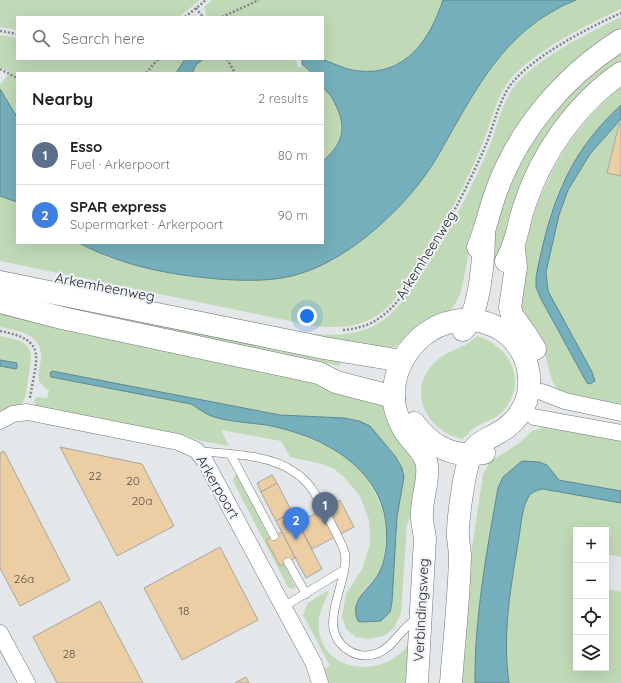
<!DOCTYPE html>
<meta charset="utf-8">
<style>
:root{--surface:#fff;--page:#f2f2f2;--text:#222;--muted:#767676;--line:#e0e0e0;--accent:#7c3aed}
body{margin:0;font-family:Quicksand,sans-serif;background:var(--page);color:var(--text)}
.controls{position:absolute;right:12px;bottom:12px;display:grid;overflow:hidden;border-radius:0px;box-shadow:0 4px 16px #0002}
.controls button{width:36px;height:36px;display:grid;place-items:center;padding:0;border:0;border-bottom:1px solid var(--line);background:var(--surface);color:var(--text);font:20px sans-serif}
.you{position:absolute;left:307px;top:316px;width:14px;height:14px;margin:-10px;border:3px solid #fff;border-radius:50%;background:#1a73e8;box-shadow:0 0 0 6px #1a73e833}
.badge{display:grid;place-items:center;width:26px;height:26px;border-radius:50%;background:var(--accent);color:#fff;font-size:13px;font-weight:700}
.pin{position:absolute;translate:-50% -33px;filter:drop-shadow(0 1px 2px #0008)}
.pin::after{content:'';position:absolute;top:21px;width:14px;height:12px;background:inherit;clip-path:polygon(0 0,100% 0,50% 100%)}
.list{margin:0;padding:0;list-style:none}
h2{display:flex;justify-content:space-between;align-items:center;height:52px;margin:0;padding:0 16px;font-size:17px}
h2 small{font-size:13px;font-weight:400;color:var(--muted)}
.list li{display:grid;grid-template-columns:26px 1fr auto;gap:12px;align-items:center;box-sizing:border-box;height:60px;padding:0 16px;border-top:1px solid var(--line)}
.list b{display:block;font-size:15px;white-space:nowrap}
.list p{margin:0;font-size:13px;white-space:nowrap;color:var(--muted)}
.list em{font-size:13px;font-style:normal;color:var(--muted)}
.icon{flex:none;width:22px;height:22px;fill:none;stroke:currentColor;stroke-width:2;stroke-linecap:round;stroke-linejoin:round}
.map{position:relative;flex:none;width:621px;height:683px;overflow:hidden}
.search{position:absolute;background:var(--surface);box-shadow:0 4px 16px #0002;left:16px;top:16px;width:308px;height:44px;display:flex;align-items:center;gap:10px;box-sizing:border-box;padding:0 14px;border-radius:0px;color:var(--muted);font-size:15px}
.panel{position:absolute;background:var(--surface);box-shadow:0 4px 16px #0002;left:16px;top:72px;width:308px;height:172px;border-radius:0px}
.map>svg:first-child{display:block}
.green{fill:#c0dab7;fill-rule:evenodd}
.water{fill:#75afbb;stroke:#5e8790}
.building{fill:#eccea5;stroke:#a8a5a1}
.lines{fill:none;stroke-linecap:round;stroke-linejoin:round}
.service-casing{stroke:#74777a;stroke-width:9}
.minor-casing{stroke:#74777a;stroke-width:17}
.secondary-casing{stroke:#74777a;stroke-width:23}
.primary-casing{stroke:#74777a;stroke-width:23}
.path{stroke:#848688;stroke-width:2.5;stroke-dasharray:2 2;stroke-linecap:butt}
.service{stroke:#fff;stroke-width:8}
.minor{stroke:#fff;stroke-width:16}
.secondary{stroke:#fff;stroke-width:22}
.primary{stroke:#fff;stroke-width:22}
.labels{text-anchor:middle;stroke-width:4;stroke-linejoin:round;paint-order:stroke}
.number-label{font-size:12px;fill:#5a544a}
.street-label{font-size:14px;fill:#2a2b2c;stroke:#f1f4f8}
</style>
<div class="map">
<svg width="621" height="683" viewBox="0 0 621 683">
<rect width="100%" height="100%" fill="#e4e7ea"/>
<g class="green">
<polygon points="0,0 200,0 179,17 17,17 17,30 0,27"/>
<path d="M212 0H443C423 59 384 90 323 59V17H207L204 7Z"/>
<path d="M576 0H621V9C588 24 532 52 509 81 495 99 491 124 482 145 463 190 439 235 411 276 402 289 392 306 378 315 358 328 336 328 314 326L0 261V196L17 202V243H79L109 258 130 264 208 278 247 281 273 279 332 261 389 218 411 193 436 160 477 87 503 50 523 31 547 14Z"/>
<path d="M621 17V29L592 48 475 223 461 292 454 306 446 314 391 349 0 277V270L313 334C337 336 361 335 382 321 397 311 408 294 417 280 445 238 470 193 489 147 497 128 501 105 513 88 533 60 590 32 621 17Z"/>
<polygon points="0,35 17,38 17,59 185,59 176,73 17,73 17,117 0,89 0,85 10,72 0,67"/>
<path d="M621 50V62L528 169 509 215 499 262 489 260C502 195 528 129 578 85 591 72 607 62 621 50Z"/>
<polygon points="203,59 292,59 297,62 297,67 301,67 302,64 312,73 192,73 196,65"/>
<path d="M323 86C344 113 352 136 323 161Z"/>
<path d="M621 86V105L603 123 571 166 558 192 549 218 536 287 587 383 590 384 595 381 548 291 546 271 559 215 568 190 590 154 621 119V409L561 393C548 380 550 366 543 350 538 337 526 326 521 313 516 300 520 273 523 259 537 186 565 135 621 86Z"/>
<polygon points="0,287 342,357 340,366 0,297"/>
<path d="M0 307 371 395 385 406 417 464 414 506 407 525 401 613 394 628 384 636 369 639 356 637 346 629 342 617 346 594 362 569 370 545 369 520 360 496 344 477 334 469 322 464 290 457 281 441 221 430 229 446 197 440 185 435 36 406 34 400 37 397 47 398 49 390 45 388 39 381C37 374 40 366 41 359 43 334 19 331 0 327ZM51 371 280 415 344 418 404 477 397 517 392 602 373 621H358L362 592 380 572 384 559 387 524 383 510 375 493 366 477 353 463 334 449 289 430 215 417 191 404Z"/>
<path d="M0 336C28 341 35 345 29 374 27 384 27 394 23 402L20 406 0 411V366L16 369V363L0 360Z"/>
<path d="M477 336C511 346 528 383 503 411 495 420 485 421 476 427 470 430 467 436 462 439 427 432 406 391 434 363 446 350 465 349 477 336Z"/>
<path d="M547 426 621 436V491L559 479C542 463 548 463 522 461L503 477 498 488C487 550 474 620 475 683H460L468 575 483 474 491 461 518 444 532 431Z"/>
<polygon points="235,475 237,475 270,538 267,540 280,566 284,564 295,586 295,588 292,589 288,587 233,481"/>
<path d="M543 489 621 503V557L606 554V530H576V668H606V589L621 592V683H509C502 633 511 586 519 537 521 525 522 508 528 498 531 492 537 490 543 489Z"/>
<path d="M327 591 329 592C325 600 321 608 319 618 313 671 381 683 409 644L408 683H327L324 669 330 666 303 615 308 603Z"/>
</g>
<g class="water">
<path d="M443 0H576C501 30 474 94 436 159 409 204 353 257 302 273 275 282 246 281 218 279 171 275 122 266 79 243H323V161C346 141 347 124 332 98 330 94 324 90 323 86 322 82 323 77 323 73H312L302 64V59H299C307 59 317 57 324 60 336 64 346 70 359 71 406 76 430 39 443 0Z"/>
<polygon points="185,59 203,59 196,65 192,73 176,73"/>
<polygon points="0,89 17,117 17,202 0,196"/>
<path d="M621 105V119L590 154 568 190 559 215 546 272 548 291 592 372 595 381 590 384 587 383 541 299 536 287V277C550 206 566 156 621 105Z"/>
<polygon points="0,360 17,363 17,368 16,369 0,366"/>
<path d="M52 371 280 415 344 418 359 421 370 426 395 456 402 468 404 477 397 517 392 602 390 612 381 621 361 622 358 621C348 599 372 588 380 571 388 555 388 529 384 512 370 459 314 434 266 425 251 423 222 421 209 415 203 412 197 408 191 404L51 377 50 373Z"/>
<path d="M522 461 539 462 547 465 559 480 621 491V503L543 489C537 490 531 492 528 498 522 508 521 525 519 537 511 586 502 633 509 683H475C474 621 487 549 498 488L503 477Z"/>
</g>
<g class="building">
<polygon points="619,124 621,124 621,176 607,173"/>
<polygon points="60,447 142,464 174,526 117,556"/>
<polygon points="4,451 70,580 20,606 0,568 0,453"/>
<polygon points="272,475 277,483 261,492 257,483"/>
<polygon points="277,483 292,512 276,521 261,492"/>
<polygon points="340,500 354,527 312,549 298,523"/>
<polygon points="292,512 322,569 306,578 276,521"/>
<polygon points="282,532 295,558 280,566 266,540"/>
<polygon points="220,547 258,620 182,660 144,588"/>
<polygon points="100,601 143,683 57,683 33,637"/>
<polygon points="246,677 249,683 235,683"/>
</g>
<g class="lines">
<g class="service-casing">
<g id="service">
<path d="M197 451C227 454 270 454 294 472 301 476 307 482 312 489 318 498 343 544 345 554 349 584 314 628 348 650 357 656 368 657 378 653 393 648 401 627 418 618"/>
<polyline points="231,455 274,536"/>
<polyline points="288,562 306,594"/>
<polyline points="283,607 344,570"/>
</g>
</g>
<g class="minor-casing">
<g id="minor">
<polyline points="542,392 565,401 621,413"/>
<polyline points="534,417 621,433"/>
<polyline points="0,421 13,414 27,412 178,442 196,450 205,461 314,664 320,683"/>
<polyline points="0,633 27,683"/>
</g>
</g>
<g class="secondary-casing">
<g id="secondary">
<polyline points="0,282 324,348 402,361"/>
<polyline points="0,302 62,318 319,373 336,382 394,397"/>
</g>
</g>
<g class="primary-casing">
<g id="primary">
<path d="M478 247C486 229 489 211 496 192 518 130 565 75 621 40"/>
<polyline points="514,249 516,267 510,307 512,315 527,336 535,349"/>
<path d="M506 261C517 243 518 223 525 204 541 154 577 103 621 73"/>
<path d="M463 330C480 314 484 256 484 233"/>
<path d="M414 423C431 446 454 459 484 453"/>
<path d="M417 683 425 538C424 530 421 521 422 513 422 497 429 481 427 465 425 451 411 442 404 430 400 423 397 416 395 408 385 352 442 302 494 326 517 336 531 361 529 386 528 406 516 423 498 433 487 440 474 443 470 457 464 474 459 511 458 529 457 539 460 548 460 557 459 599 454 641 451 683"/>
</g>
</g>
<g class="path">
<polyline points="196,8 203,17"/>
<polyline points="185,17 206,0"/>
<polyline points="222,17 259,0"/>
<polyline points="0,31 17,34"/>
<polyline points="227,59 235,73"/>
<polyline points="0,69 17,78"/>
<polyline points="146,73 158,59"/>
<path d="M343 330C357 329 371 325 382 316 396 306 405 291 415 277 442 236 465 192 485 147 494 126 498 101 512 83 535 55 588 28 621 13"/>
<path d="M0 331C49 340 36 358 30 398"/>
</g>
<use href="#service" class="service"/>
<use href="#minor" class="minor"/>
<use href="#secondary" class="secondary"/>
<use href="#primary" class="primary"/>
</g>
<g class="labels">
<g class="number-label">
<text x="95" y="480">22</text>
<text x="133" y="485">20</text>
<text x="142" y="505">20a</text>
<text x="24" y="583">26a</text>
<text x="184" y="615">18</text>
<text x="69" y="658">28</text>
</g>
<g class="street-label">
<text transform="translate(426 255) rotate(-58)" y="5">Arkemheenweg</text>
<text transform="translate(105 287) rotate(11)" y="5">Arkemheenweg</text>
<text transform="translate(218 487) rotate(60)" y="5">Arkerpoort</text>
<text transform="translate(421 610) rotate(-87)" y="5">Verbindingsweg</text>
</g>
</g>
</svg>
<div class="controls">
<button>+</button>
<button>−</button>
<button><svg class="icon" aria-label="locate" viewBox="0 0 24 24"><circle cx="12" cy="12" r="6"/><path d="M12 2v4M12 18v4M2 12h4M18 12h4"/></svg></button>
<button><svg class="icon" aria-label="layers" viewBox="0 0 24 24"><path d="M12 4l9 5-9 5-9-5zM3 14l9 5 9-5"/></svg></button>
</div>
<div class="you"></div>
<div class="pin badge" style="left:325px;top:525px;background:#5c6f8a">1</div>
<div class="pin badge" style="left:296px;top:540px;background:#3f7fe0">2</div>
<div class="search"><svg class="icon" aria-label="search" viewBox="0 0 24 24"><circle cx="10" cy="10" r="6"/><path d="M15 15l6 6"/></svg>Search here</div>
<section class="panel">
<h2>Nearby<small>2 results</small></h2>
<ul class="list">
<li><span class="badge" style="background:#5c6f8a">1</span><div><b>Esso</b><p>Fuel · Arkerpoort</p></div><em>80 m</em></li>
<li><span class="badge" style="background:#3f7fe0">2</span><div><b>SPAR express</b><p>Supermarket · Arkerpoort</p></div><em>90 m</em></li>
</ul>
</section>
</div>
